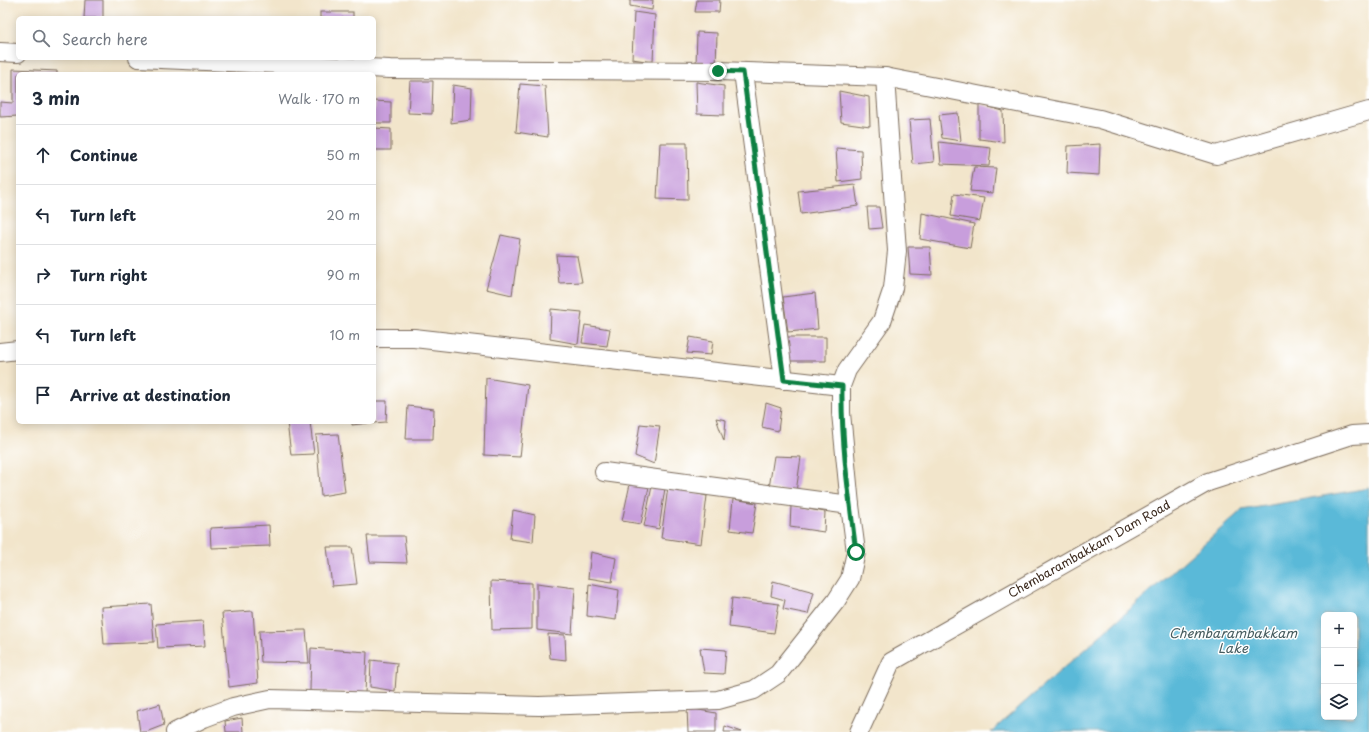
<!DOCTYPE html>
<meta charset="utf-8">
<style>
:root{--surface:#fff;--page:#f6f6f7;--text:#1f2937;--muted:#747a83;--line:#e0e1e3}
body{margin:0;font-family:"Playpen Sans",sans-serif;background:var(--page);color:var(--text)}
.controls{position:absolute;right:12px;bottom:12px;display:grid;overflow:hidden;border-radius:6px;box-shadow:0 2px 10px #0003}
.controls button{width:36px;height:36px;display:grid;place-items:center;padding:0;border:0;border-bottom:1px solid var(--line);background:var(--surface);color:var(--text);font:20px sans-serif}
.stop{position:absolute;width:12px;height:12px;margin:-9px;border:3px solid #0b8043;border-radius:50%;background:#fff}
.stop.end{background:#0b8043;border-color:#fff;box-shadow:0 1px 4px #0008}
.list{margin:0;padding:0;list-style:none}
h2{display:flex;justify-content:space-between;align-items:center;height:52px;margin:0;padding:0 16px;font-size:17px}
h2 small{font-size:13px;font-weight:400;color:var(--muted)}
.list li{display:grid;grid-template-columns:26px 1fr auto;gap:12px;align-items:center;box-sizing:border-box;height:60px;padding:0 16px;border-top:1px solid var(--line)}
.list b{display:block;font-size:15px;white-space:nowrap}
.list em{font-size:13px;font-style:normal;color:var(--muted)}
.icon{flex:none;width:22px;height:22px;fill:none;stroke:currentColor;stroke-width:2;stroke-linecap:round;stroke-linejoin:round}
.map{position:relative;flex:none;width:1369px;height:732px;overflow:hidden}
.search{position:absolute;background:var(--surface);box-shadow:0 2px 10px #0003;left:16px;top:16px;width:360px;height:44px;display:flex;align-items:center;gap:10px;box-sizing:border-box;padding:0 14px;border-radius:6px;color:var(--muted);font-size:15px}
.panel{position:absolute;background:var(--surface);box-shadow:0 2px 10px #0003;left:16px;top:72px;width:360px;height:352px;border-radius:6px}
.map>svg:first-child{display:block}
.water{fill:#5ab9d8;stroke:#4a727b;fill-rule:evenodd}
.building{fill:#c89edc}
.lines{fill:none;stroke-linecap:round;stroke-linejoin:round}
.minor-casing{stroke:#7b6b5b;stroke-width:20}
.minor{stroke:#fff;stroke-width:18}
.route{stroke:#0b8043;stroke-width:5}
.labels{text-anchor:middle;stroke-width:3;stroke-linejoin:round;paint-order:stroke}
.street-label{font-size:12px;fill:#3b2a1e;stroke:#fff}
.water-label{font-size:13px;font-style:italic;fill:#465c5f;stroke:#fff}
</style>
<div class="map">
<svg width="1369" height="732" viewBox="0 0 1369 732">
<rect width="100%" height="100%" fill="#fff"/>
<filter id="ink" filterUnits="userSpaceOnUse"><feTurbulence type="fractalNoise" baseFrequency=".025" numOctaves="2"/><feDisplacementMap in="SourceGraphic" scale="8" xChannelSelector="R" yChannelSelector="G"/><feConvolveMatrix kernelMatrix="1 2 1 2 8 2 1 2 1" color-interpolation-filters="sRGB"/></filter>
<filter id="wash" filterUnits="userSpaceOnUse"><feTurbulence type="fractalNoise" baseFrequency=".012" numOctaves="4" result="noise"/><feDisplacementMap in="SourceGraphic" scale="16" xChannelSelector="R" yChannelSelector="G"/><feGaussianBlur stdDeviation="0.9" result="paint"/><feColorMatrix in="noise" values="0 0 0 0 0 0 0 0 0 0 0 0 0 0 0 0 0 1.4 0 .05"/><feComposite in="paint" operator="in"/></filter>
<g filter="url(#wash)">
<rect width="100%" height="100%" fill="#f2e5cb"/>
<path class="water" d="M1369 488V732H991L1242 510ZM1324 615H1354V717H1324Z"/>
<g id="blocks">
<g class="building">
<polygon points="85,0 103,0 103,18 84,18"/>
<polygon points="630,0 653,0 652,10 630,6"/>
<polygon points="697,0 720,0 719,12 695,12"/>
<rect x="320" y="12" width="33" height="6"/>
<polygon points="634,12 655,15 653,62 632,59"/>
<polygon points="697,32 717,33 716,68 696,65"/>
<polygon points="13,69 57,71 57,74 18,74 18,116 0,117 0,102 13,103"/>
<polygon points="410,81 433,81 432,114 408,113"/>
<polygon points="696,82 724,86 724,115 697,114"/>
<polygon points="520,84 545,86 548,137 516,132"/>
<polygon points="453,85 472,88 471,120 451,123"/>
<polygon points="839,91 869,97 870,126 841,122"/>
<polygon points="374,101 391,102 391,123 374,123"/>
<polygon points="979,104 1003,111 1004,142 979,139"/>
<polygon points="958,113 961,141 942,138 939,115"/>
<polygon points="930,119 934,162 913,164 909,120"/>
<polygon points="374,128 391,129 391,150 374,150"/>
<polygon points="939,142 991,148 989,166 941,164"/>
<polygon points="660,143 687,143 688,200 657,199"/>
<polygon points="1100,144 1099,175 1067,173 1068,146"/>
<polygon points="836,148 861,150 862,179 838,182"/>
<polygon points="974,167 996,168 993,193 970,191"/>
<polygon points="855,185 858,206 801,214 798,191"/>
<polygon points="954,194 984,198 980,221 951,216"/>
<polygon points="867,207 879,207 882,228 869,229"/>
<polygon points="922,213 974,224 970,248 920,239"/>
<polygon points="501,235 520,239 512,295 486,289"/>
<polygon points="908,247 930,247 932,275 910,274"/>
<polygon points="556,255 577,256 582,282 559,283"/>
<polygon points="815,293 818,329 788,332 783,297"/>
<polygon points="551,309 582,312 578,344 550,339"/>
<polygon points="585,325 610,329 607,346 582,343"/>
<polygon points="690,337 713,341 711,355 687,353"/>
<polygon points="786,337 826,337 826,361 788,361"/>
<polygon points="486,378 528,385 520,457 484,455"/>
<polygon points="374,401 387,401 386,422 374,423"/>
<polygon points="766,403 781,408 778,431 762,427"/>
<polygon points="408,406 434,409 433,439 406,439"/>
<polygon points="716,418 726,420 724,441"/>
<polygon points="287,422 310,422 314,454 291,455"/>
<polygon points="352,422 368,422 368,423 352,425"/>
<polygon points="640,424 660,426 654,464 635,456"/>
<polygon points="338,434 345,492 321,496 316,435"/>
<polygon points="774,456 801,457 796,492 769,488"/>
<polygon points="630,484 649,487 641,524 622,521"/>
<polygon points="652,486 665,488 659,529 644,526"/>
<polygon points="668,487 707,496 701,544 661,538"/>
<polygon points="733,499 757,503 752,533 730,530"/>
<polygon points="791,506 825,512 824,532 790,527"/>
<polygon points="513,510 535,515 533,542 510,539"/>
<polygon points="269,525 270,546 211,548 210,528"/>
<polygon points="367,536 404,536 407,563 370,562"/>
<polygon points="327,547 352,547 357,584 332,586"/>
<polygon points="591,552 616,558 612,582 588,578"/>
<polygon points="491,581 532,583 532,629 492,630"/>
<polygon points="773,581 814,592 808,614 783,609 785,600 771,596"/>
<polygon points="537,583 575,588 572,634 537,630"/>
<polygon points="589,584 619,590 616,620 587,616"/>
<polygon points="732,598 779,604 774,633 729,627"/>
<polygon points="151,604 154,642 104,644 101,607"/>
<polygon points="253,611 258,683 229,687 222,613"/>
<polygon points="203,621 205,646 158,648 156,624"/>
<polygon points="306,630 309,663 261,662 259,631"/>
<polygon points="548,634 565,635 566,660 550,658"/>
<polygon points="311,648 367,652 365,693 310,691"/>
<polygon points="700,648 726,650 724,674 704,673"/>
<polygon points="371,660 397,663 395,691 370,687"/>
<polygon points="160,704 164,725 146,732 140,732 137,711"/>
<polygon points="687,708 716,713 716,732 688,732"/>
<polygon points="242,718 243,732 226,732 225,721"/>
<polygon points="725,726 742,732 724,732"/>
</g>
</g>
</g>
<g filter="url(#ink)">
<use href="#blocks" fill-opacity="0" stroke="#7b6b5b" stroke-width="1"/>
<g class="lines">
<g class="minor-casing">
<g id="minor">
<polyline points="0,52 18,53"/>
<polyline points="138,58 390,69 718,71 885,77"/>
<polyline points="743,72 784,380"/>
<polyline points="374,338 414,338 841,386"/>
<polyline points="0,352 18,350"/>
<polyline points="604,472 850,505"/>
<polyline points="175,732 204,718 233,707 270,699 539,706 718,700 754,690 778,674 836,601 850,579 856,552 850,505 841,413 841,386 847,370 882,321 893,288 897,251 885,77 1100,119 1216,155 1369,111"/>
<path id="s1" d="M859 732 891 662 1208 482 1352 435 1369 434"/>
</g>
</g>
<use href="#minor" class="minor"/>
</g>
</g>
<g class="lines" filter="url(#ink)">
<path class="route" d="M718 71 743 72 784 380 842 386C841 442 849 497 856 552"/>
</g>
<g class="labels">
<g class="street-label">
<text dy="4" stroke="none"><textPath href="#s1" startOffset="305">Chembarambakkam Dam Road</textPath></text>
</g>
<g class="water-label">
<text x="1233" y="638">Chembarambakkam<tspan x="1233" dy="15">Lake</tspan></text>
</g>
</g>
</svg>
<div class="controls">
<button>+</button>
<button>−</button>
<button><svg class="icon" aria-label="layers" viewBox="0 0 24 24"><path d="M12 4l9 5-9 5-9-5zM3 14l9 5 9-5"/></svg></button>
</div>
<div class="stop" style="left:856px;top:552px"></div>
<div class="stop end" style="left:718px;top:71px"></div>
<div class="search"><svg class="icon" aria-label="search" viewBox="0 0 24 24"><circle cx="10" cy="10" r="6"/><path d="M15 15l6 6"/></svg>Search here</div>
<section class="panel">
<h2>3 min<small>Walk · 170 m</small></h2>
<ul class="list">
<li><svg class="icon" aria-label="ahead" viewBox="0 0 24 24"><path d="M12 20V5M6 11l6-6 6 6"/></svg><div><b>Continue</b></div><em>50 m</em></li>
<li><svg class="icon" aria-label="left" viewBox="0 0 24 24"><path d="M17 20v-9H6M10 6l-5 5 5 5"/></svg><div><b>Turn left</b></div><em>20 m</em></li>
<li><svg class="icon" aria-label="right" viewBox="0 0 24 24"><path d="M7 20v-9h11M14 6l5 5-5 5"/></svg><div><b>Turn right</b></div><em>90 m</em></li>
<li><svg class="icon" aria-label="left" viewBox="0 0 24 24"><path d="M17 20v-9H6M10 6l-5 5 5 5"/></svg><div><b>Turn left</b></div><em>10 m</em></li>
<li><svg class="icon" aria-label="arrive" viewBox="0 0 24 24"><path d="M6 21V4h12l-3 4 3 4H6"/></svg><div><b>Arrive at destination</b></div></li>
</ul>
</section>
</div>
